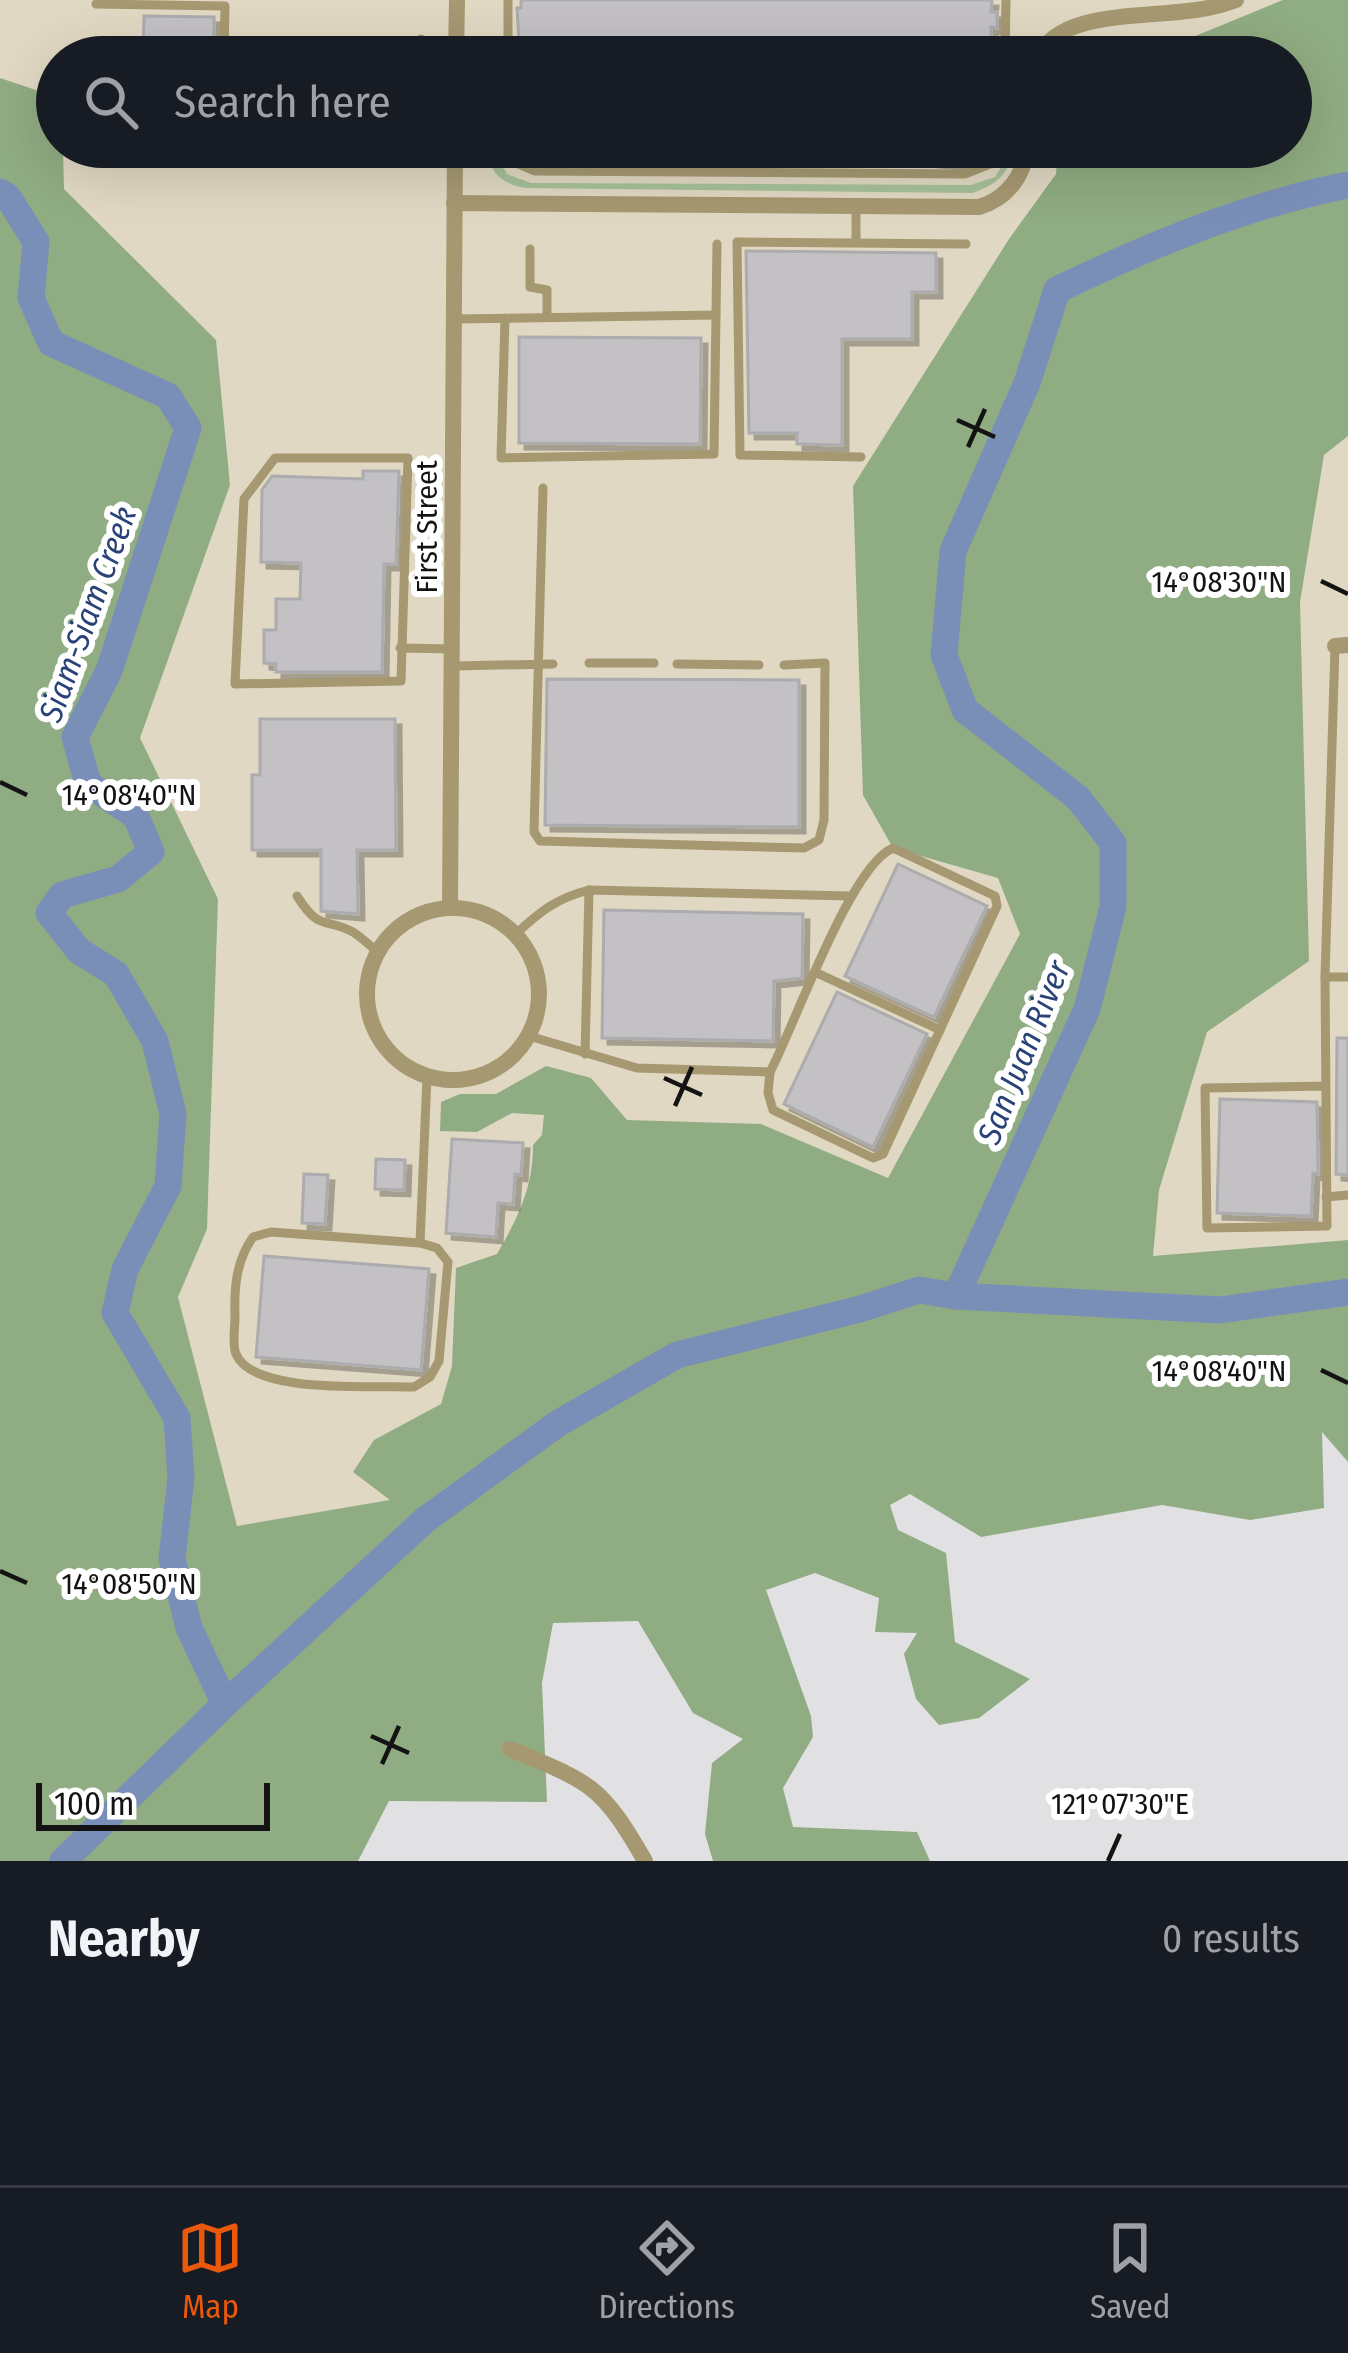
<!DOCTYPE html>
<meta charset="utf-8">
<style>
:root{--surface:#171b24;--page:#242831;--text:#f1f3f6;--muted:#9ea1a6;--line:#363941;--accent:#ea580c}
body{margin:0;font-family:"Fira Sans Condensed",sans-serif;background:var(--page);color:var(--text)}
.scale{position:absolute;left:36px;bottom:30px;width:234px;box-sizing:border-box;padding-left:12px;border:6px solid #131314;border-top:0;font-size:33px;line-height:42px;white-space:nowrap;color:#131314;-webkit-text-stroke:9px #fff;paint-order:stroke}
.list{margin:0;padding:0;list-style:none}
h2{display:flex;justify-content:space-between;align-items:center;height:156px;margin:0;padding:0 48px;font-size:51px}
h2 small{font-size:39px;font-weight:400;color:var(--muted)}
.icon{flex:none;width:66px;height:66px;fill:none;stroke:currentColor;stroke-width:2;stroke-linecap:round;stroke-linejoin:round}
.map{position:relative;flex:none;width:1348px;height:1861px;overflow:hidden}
.search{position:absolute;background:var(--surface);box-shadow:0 12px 48px #0002;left:36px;right:36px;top:36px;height:132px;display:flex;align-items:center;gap:30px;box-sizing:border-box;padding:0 42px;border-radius:66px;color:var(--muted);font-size:45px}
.sheet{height:324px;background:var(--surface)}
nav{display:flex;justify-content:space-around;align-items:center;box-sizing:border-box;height:168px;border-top:3px solid var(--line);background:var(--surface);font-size:33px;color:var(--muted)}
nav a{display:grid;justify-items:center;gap:6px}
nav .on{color:var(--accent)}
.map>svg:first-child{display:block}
.industrial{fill:#e0d8c2}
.green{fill:#a6c199}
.forest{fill:#90ac82}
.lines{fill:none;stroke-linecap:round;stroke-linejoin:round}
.river{stroke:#7a8fb8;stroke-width:27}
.building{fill:#c3c1c4;stroke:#acabad;stroke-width:3;filter:url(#shadow)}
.service{stroke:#a69871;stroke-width:9}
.minor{stroke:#a69871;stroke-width:16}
.ticks{fill:none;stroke:#131314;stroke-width:4.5}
.labels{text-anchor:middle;stroke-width:12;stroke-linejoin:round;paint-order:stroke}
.street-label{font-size:30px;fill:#131314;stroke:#fff}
.water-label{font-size:33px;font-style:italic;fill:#294278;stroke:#fff}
.ticks-label{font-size:30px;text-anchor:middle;fill:#131314;stroke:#fff;stroke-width:12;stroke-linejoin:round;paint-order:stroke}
</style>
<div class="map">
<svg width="1348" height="1861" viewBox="0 0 1348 1861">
<defs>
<filter id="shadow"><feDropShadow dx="6" dy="6" stdDeviation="0" flood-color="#0004"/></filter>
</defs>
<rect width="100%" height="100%" fill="#e1e1e4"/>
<polygon class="industrial" points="0,0 1348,0 1348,1240 1152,1257 391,1500 236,1526 178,1297 207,1229 218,899 139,738 230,485 216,341 64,189 63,147 1291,147 1291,57 57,57 57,97 0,78"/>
<path class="green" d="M489 147H499L498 157 507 174 531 183 971 185 995 177 1014 147C1010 173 997 185 972 193L525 188C502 184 487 172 489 147Z"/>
<path class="forest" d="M1283 0H1348V436L1324 455 1300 602 1309 961 1207 1032 1159 1190 1153 1256 1348 1240V1462L1322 1432 1324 1508 1250 1520 1162 1505 981 1537 910 1494 890 1505 898 1530 946 1553 955 1642 1030 1679 979 1718 939 1725 916 1699 904 1654 917 1633 875 1632 879 1598 815 1573 766 1590 811 1716 813 1737 783 1788 793 1827 917 1832 930 1861H713L705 1834 712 1763 743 1739 693 1713 638 1621 553 1623 542 1683 547 1802 389 1801 358 1861H0V78L57 97V147H63L64 189 216 340 230 485 140 738 218 899 207 1229 178 1297 237 1526 390 1500 353 1472 374 1440 441 1404 452 1366 456 1268 497 1254C518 1218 533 1188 533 1145L542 1135 544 1115 512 1113 477 1132 440 1131 441 1102 460 1094H496L546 1066 591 1078 627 1120 761 1124 888 1178 1020 934 998 878 893 848 863 795 853 486 1009 239 1056 174 1058 147H1291V57H1098L1193 37Z"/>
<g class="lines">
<g class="river">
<polyline points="0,192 8,197 36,242 31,298 51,343 168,396 188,428 109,671 75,737 88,784 136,816 151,852 118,879 62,895 49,913 79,951 116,974 155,1041 173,1114 168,1186 125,1269 115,1313 177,1418 181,1478 172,1559 189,1628 225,1704"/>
<path d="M956 1296 1087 1009 1113 907V843L1078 798 965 710 944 655 953 551 1027 383 1057 290C1150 245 1246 205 1348 185"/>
<polyline points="63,1861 225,1704 425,1520 557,1424 677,1355 860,1309 919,1290 956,1296 1220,1310 1348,1292"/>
</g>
</g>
<g class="building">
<polygon points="521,0 992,0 991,12 997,12 997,28 991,27 991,57 520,57 517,8 521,8"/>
<polygon points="144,16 214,17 214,57 143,57"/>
<polygon points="899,147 983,147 965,164 899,158"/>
<polygon points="746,251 936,253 936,292 912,292 912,339 842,339 842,445 797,444 797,433 749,433"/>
<polygon points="519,337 701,338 700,444 519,443"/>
<polygon points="363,471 399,471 396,564 384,564 382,672 276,672 276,664 264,663 264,630 276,630 276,599 300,599 301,563 261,562 262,490 272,476 363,479"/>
<polygon points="547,679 799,680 799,827 545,825"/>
<polygon points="260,719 395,719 396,850 357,850 358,914 321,911 321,850 252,850 252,775 260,775"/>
<polygon points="898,864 987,906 934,1017 845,976"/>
<polygon points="604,910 803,914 802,978 774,981 773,1041 602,1038"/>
<polygon points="837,992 927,1034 873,1147 784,1104"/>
<polygon points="1337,1038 1348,1038 1348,1175 1336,1174"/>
<polygon points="1220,1099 1317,1102 1318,1174 1313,1173 1311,1216 1217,1213"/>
<polygon points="452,1139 523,1143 521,1175 515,1174 513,1204 498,1203 496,1237 446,1233"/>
<polygon points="376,1159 405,1160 404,1190 375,1189"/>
<polygon points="304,1174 328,1175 325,1224 302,1223"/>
<polygon points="264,1256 429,1269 421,1370 256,1357"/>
</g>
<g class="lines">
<g class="service">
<polyline points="96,4 225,6 224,57"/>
<polyline points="421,39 421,57"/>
<polyline points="508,57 508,0"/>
<polyline points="1005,57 1006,0"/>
<polyline points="508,147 514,162 535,171 965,174 990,164 1001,147"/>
<polyline points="856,241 856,207"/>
<polyline points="530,249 530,287 547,290 547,317"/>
<polyline points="505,318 501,458 714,454 717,244"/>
<polyline points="454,319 716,315"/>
<polyline points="861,457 740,455 737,242 966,244"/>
<polygon points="275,458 408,458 401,681 235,684 244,499"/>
<polyline points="543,488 534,832 540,841 804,848 819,840 824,820 825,663 784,665"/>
<polyline points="400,648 455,649"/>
<polyline points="589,663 654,663"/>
<polyline points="677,664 759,665"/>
<polyline points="454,666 553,664"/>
<path d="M893 848 995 896 997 906 883 1154 873 1158 773 1110 768 1093 770 1072C795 1025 850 866 893 848Z"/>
<path d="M297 896C320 932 324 917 353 932 361 937 369 945 377 951"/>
<path d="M516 934C539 912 557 898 589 890L851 896"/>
<polyline points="817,973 940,1030"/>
<polyline points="1325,977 1348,977"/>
<polyline points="529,1036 637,1068 770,1072"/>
<polyline points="585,1054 589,890"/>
<polyline points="1326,1086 1205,1088 1207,1228 1327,1226 1325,977 1335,646"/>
<polyline points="1326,1197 1348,1195"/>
<path d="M271 1232 420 1243 437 1248 448 1262 439 1361 430 1377 414 1387C374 1385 253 1395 236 1354 232 1345 235 1328 235 1317 234 1288 236 1261 253 1237Z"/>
<polyline points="420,1243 427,1077"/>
</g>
<g class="minor">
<polyline points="456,57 457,0"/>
<path d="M1038 57C1065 0 1177 25 1236 0"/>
<path d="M454 203 979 207C1008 198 1023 176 1028 147"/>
<polyline points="1335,646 1348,645"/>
<polyline points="450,907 455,147"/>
<circle cx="453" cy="994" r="86"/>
<path d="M510 1749C591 1783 600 1783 645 1861"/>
</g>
</g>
<path class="ticks" d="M957 420 995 437M968 447 985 409M1321 581 1348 594M0 782 27 795M664 1078 702 1095M675 1106 692 1067M1321 1370 1348 1383M0 1571 27 1583M371 1736 409 1753M382 1764 399 1726M1108 1861 1120 1834"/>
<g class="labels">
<g class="street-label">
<text transform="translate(427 527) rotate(-90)" y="10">First Street</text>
</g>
<g class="water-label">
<text transform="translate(87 614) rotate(-70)" y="12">Siam-Siam Creek</text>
<text transform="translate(1023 1052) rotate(-68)" y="12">San Juan River</text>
</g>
</g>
<g class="ticks-label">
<text x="1219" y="592">14°08'30"N</text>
<text x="129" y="805">14°08'40"N</text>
<text x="1219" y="1381">14°08'40"N</text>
<text x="129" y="1594">14°08'50"N</text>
<text x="1120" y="1814">121°07'30"E</text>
</g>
</svg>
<div class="scale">100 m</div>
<div class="search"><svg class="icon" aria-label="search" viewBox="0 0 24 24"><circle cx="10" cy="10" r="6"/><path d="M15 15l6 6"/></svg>Search here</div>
</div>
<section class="sheet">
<h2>Nearby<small>0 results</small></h2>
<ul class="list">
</ul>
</section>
<nav>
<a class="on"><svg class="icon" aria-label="map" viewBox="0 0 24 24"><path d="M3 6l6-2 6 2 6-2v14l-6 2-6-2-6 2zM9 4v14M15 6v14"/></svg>Map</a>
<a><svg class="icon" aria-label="directions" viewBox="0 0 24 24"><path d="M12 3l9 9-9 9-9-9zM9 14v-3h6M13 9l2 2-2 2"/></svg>Directions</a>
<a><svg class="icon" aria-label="saved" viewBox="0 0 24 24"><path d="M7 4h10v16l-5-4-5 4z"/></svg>Saved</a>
</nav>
